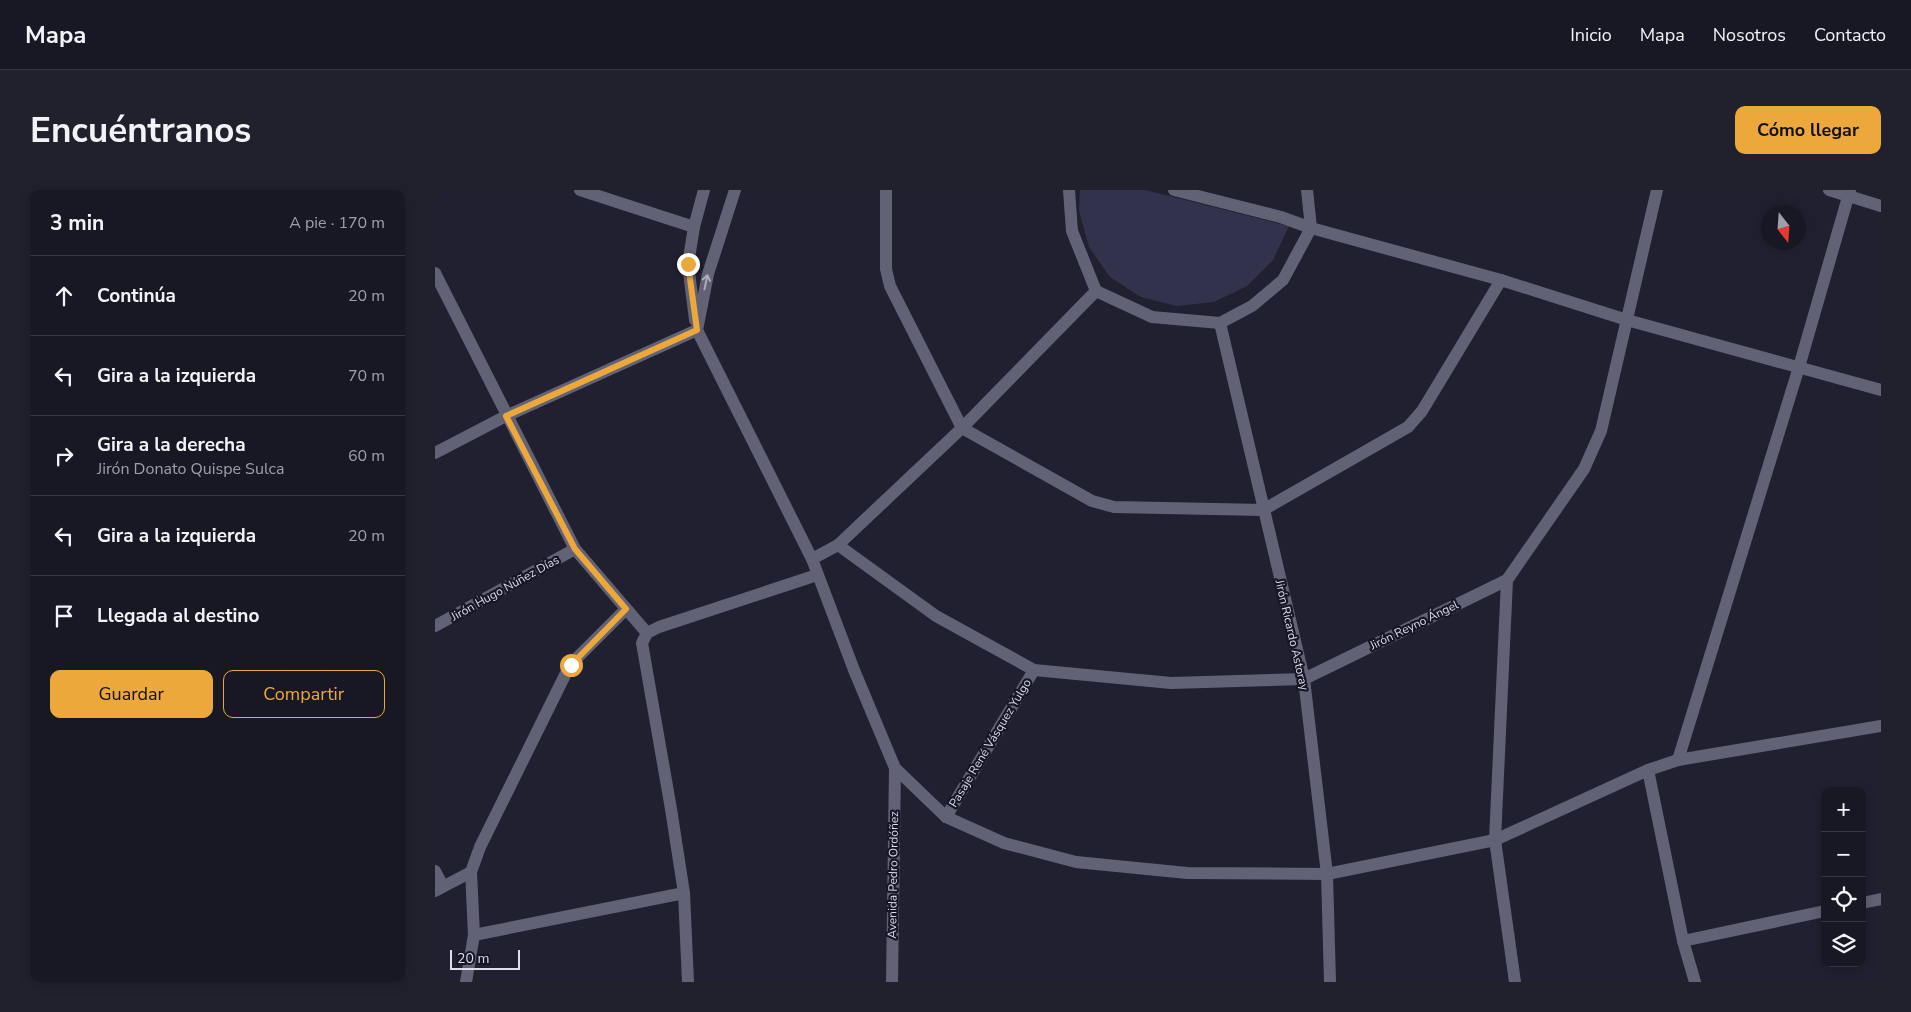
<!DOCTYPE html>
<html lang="es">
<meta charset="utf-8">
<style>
:root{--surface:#181825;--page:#21212d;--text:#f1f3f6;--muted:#9fa0a7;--line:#363742;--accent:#eda83b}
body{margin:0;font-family:"Nunito Sans",sans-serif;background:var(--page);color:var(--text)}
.controls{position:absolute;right:15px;bottom:15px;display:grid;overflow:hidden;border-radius:10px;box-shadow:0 2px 12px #0003}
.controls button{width:45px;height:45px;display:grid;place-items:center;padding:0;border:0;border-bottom:1px solid var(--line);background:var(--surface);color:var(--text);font:25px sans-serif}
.compass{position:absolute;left:1326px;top:15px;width:45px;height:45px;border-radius:50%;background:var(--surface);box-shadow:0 2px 12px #0003;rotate:163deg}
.scale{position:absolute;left:15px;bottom:12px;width:70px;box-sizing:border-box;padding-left:5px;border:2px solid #dedeea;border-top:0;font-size:14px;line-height:18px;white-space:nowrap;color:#dedeea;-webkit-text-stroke:4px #171627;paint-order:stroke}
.stop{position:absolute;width:15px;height:15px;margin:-11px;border:4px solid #eda83b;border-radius:50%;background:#fff}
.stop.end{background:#eda83b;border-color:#fff;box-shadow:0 1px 5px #0008}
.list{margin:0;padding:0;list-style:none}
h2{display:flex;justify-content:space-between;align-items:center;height:65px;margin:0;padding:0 20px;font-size:21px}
h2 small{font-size:16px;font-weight:400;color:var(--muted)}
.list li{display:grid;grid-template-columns:32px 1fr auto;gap:15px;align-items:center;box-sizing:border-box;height:80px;padding:0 20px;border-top:1px solid var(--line)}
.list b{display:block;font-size:19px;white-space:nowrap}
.list p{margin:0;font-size:16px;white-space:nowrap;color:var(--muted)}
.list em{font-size:16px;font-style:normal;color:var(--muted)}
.actions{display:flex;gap:10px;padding:15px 20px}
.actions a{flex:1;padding:11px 0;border:1px solid var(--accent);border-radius:10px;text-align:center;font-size:18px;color:var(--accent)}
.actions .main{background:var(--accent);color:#111}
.icon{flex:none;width:28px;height:28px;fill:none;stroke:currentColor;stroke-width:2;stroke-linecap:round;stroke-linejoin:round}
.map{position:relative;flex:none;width:1446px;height:792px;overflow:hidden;border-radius:10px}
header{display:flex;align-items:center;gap:30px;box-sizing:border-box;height:70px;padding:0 25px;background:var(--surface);border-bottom:1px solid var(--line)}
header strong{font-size:24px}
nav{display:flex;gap:28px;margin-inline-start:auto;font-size:18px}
.intro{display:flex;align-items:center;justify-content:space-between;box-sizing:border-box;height:120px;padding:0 30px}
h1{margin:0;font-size:35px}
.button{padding:12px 22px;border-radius:10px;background:var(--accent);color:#111;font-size:18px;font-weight:700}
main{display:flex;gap:30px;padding:0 30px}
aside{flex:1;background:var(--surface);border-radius:10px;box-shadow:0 2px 12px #0003}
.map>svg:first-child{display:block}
.green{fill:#33324c}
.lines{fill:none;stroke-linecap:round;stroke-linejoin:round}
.minor{stroke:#626276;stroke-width:12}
.oneway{stroke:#acacbc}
.route{stroke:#eda83b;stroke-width:6}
.labels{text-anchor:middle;stroke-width:4.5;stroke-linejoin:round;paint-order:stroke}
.street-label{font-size:12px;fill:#dedeea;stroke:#171627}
</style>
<header>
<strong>Mapa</strong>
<nav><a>Inicio</a><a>Mapa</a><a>Nosotros</a><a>Contacto</a></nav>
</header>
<div class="intro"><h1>Encuéntranos</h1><a class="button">Cómo llegar</a></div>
<main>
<aside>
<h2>3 min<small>A pie · 170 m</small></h2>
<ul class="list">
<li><svg class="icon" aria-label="ahead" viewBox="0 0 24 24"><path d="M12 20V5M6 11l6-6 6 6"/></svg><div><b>Continúa</b></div><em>20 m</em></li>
<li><svg class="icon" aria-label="left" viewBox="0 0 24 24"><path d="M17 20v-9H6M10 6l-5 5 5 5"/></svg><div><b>Gira a la izquierda</b></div><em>70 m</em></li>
<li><svg class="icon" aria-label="right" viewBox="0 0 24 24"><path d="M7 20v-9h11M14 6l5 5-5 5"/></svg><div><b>Gira a la derecha</b><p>Jirón Donato Quispe Sulca</p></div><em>60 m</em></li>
<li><svg class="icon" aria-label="left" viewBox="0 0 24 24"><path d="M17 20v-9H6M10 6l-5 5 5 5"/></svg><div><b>Gira a la izquierda</b></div><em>20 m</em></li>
<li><svg class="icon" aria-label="arrive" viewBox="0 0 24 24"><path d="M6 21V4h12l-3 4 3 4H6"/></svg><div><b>Llegada al destino</b></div></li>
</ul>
<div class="actions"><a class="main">Guardar</a><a>Compartir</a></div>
</aside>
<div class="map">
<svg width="1446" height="792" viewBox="0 0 1446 792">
<rect width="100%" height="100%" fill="#202031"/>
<polygon class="green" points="645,0 710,0 854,36 838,70 812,96 779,112 742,116 706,107 675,87 654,57 644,21"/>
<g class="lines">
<g class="minor">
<polyline points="145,0 259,37"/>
<polyline points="300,0 273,84 262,140 377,369 419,480 460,578 511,627 569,653 641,672 752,683 892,684 1060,650 1213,580 1243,570 1446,536"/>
<polyline points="451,0 451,79 455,96 527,238 657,311 679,317 828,320 973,237 987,221 1066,90"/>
<polyline points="634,0 637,41 661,101 717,127 785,133 817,116 848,90 876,38"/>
<polyline points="739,0 846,27 876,38 1066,90 1192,130 1446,200"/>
<polyline points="872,0 876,38"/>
<polyline points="1394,0 1446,16"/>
<polyline points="0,83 140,359 212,443"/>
<polyline points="260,130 253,74 259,37 269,0"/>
<polyline points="785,133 869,489 892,684 895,792"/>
<polyline points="0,263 71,226 262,140"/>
<polyline points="403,355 501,426 599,480 736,493 869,489 1072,390 1149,279 1166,241 1222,0"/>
<polyline points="377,369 403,355 527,238 661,101"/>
<polyline points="1072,390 1060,650 1080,792"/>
<polyline points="0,436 140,359"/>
<polyline points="1243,570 1364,177 1415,0"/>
<polyline points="1213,580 1248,751 1260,792"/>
<polyline points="511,627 599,480"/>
<polyline points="0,681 8,696"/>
<polyline points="0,701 36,682"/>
<polyline points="1427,713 1446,709"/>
<polyline points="39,745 249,703"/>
<polyline points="1248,751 1390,721"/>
<polyline points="31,792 39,745 36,682 45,657 135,475 191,419"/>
<polyline points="253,792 249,703 236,619 207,453 212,443 224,437 382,385"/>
<polyline points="457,792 460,578"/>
</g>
</g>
<defs><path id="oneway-shaft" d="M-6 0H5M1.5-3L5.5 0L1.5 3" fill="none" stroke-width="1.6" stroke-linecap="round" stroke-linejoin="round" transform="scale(1.25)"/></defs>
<use class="oneway" href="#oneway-shaft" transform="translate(271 92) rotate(-78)"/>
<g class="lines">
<polyline class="route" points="136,475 191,419 140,359 71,226 262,140 253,74"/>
</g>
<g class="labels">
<g class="street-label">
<text transform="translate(70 398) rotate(-29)" y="4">Jirón Hugo Núñez Días</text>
<text transform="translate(979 435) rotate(-26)" y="4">Jirón Reyno Ángel</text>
<text transform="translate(857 445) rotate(77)" y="4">Jirón Ricardo Astoray</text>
<text transform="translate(555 553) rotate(-59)" y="4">Pasaje René Vásquez Yulgo</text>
<text transform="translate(458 685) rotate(-89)" y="4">Avenida Pedro Ordóñez</text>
</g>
</g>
</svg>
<div class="controls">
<button>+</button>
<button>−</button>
<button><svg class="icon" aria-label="locate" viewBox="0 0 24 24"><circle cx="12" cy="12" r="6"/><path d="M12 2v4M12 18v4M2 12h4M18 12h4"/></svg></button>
<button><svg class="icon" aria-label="layers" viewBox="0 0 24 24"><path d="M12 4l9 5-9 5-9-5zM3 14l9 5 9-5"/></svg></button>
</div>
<svg class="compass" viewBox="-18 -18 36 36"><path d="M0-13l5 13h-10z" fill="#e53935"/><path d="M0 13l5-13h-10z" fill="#9fa0a7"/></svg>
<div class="scale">20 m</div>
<div class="stop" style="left:136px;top:475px"></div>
<div class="stop end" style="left:253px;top:74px"></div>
</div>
</main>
